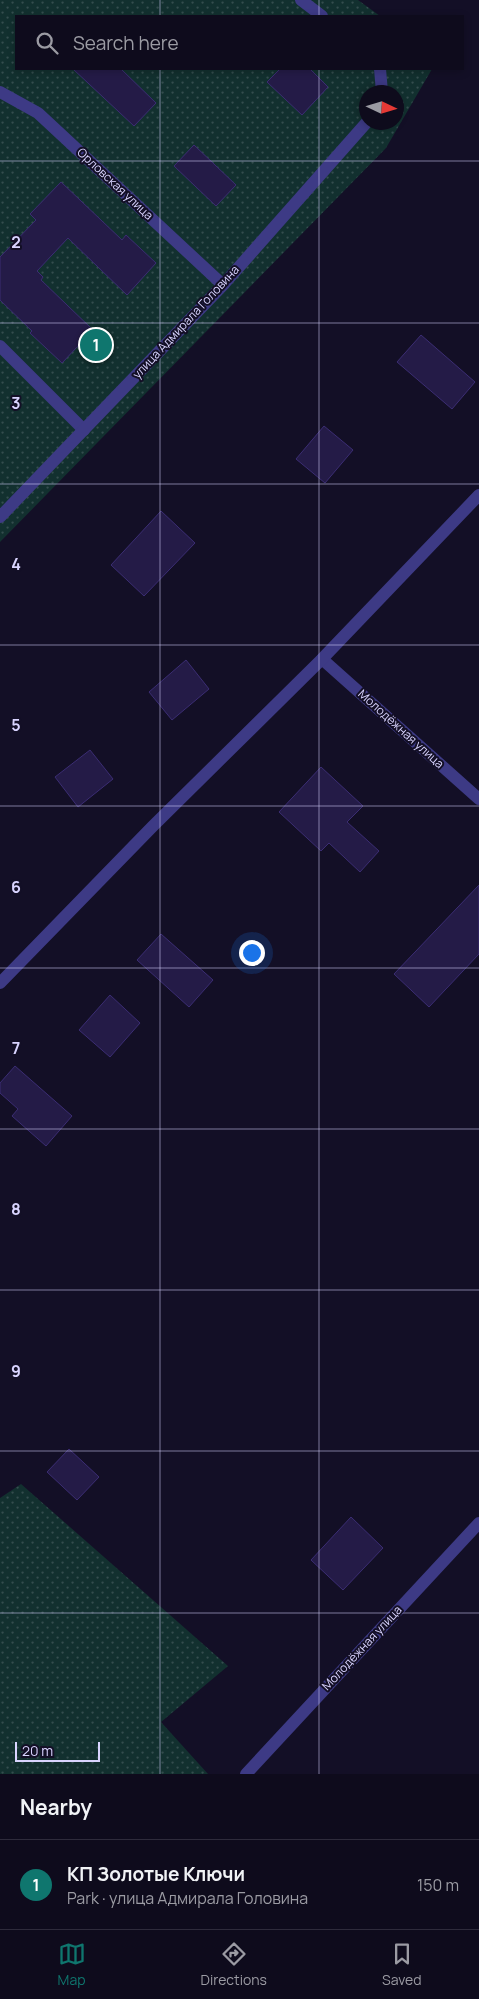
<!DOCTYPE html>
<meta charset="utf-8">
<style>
:root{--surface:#0e0b1c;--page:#1c1929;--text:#f1f3f6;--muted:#9b9ba3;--line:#2e2b3b;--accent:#0f766e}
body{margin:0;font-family:Manrope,sans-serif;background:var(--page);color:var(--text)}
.compass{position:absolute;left:359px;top:85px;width:45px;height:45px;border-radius:50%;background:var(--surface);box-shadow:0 2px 8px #0003;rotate:94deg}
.scale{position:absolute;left:15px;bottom:12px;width:85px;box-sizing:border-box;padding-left:5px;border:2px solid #d9d4ff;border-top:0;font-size:14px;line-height:18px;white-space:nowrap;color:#d9d4ff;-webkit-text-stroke:4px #130f26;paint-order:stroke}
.you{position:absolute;left:251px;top:952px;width:18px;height:18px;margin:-12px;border:4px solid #fff;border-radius:50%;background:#1a73e8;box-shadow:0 0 0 8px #1a73e833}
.badge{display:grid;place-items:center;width:32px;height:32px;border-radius:50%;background:var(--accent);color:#fff;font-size:16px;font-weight:700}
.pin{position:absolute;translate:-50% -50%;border:2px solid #fff;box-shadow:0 1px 5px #0006}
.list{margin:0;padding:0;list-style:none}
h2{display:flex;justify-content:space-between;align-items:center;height:65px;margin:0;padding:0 20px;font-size:21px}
h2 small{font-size:16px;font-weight:400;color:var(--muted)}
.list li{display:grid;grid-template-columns:32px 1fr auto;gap:15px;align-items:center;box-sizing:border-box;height:90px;padding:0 20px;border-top:1px solid var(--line)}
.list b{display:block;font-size:19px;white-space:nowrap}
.list p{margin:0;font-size:16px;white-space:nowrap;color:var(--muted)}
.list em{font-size:16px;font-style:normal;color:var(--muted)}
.icon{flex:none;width:28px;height:28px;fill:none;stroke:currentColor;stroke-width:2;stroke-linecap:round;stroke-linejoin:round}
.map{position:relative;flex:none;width:479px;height:1774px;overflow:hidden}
.search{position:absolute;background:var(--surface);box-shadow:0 2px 8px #0003;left:15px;right:15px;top:15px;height:55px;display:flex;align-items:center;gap:12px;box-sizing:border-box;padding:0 18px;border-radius:0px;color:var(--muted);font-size:19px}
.sheet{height:155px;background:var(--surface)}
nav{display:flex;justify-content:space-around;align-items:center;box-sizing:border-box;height:70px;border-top:1px solid var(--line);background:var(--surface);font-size:14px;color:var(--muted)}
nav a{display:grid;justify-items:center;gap:2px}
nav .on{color:var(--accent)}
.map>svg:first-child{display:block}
.garden{fill:url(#garden-dots);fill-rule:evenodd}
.building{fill:#241b47;stroke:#3b2d73}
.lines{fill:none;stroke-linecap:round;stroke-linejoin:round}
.minor{stroke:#3d3a85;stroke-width:12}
.grid{fill:none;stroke:#d9d4ff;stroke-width:1;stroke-opacity:0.55}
.labels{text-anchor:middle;stroke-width:4;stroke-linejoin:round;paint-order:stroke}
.street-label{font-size:12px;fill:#d9d4ff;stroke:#130f26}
.grid-label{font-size:16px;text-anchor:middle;font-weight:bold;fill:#d9d4ff;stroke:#130f26;stroke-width:4;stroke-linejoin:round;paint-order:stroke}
</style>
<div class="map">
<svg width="479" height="1774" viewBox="0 0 479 1774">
<defs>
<pattern id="garden-dots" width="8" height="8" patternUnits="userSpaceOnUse" patternTransform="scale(1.25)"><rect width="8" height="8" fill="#12302f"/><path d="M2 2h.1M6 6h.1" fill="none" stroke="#344d4e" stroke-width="1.8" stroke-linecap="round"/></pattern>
</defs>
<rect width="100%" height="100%" fill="#130f26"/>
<g class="garden">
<path d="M0 0H358L380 16H16V69H432L386 148 0 542ZM366 92H396V122H366Z"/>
<polygon points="21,1484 228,1666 161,1722 208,1774 0,1774 0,1498"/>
</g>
<g class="building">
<polygon points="73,69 121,69 156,103 134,126"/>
<polygon points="280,69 310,69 328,87 302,115 267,82"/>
<polygon points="194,145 236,185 216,206 174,166"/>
<polygon points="61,182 122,240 126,235 156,263 127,295 68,238 37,271 43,277 41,280 93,330 62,363 30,333 32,331 0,300 0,257 36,220 30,214"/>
<polygon points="421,335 475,382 452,409 397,362"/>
<polygon points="324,426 353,450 325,483 296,459"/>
<polygon points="161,511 195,543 144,596 111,565"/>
<polygon points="186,660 209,689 172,720 149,692"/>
<polygon points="90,750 113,779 78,807 55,777"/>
<polygon points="321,767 363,806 347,822 379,851 360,872 329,843 321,851 279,812"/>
<polygon points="479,885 479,954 429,1007 394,974"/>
<polygon points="161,934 213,980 189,1007 137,960"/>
<polygon points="110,995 140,1023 110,1057 79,1030"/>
<polygon points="15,1066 72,1116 46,1146 12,1116 18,1109 0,1093 0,1083"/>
<polygon points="69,1449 99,1477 77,1500 47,1472"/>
<polygon points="351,1517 383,1548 343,1590 311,1560"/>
</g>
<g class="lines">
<g class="minor">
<polyline points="301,0 322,16"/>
<polyline points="380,69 382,92"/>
<polyline points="0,92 38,113 223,285"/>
<polyline points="0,346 84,430"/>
<polyline points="0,517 223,285 367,122"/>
<polyline points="322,659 479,799"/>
<polyline points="0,983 153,826 322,659 479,495"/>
<polyline points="246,1774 479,1523"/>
</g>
</g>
<path class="grid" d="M160 0V16M319 0V16M160 69V1774M319 69V1774M0 161H479M0 323H479M0 484H479M0 645H479M0 806H479M0 968H479M0 1129H479M0 1290H479M0 1451H479M0 1613H479"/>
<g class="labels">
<g class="street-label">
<text transform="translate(115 184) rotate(43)" y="4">Орловская улица</text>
<text transform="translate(186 322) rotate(-47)" y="4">улица Адмирала Головина</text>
<text transform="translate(401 729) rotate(42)" y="4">Молодёжная улица</text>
<text transform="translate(362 1648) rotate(-47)" y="4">Молодёжная улица</text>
</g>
</g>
<g class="grid-label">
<text x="16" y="248">2</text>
<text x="16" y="409">3</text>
<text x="16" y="570">4</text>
<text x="16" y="731">5</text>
<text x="16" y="893">6</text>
<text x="16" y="1054">7</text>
<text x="16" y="1215">8</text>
<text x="16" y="1377">9</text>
</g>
</svg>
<svg class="compass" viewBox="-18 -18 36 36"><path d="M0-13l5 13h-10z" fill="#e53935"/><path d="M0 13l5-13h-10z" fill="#9b9ba3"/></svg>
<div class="scale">20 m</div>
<div class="you"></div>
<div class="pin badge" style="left:96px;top:345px">1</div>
<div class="search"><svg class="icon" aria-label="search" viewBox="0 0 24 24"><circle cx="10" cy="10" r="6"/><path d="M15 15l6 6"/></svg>Search here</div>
</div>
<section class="sheet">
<h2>Nearby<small></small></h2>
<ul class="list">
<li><span class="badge">1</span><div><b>КП Золотые Ключи</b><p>Park · улица Адмирала Головина</p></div><em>150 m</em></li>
</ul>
</section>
<nav>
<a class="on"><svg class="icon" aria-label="map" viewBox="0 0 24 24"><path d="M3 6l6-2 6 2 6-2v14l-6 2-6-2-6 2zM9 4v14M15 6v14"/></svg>Map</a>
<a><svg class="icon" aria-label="directions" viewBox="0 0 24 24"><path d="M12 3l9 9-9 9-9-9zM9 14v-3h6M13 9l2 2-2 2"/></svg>Directions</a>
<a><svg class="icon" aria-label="saved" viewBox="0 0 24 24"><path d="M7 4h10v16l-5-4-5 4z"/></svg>Saved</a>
</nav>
